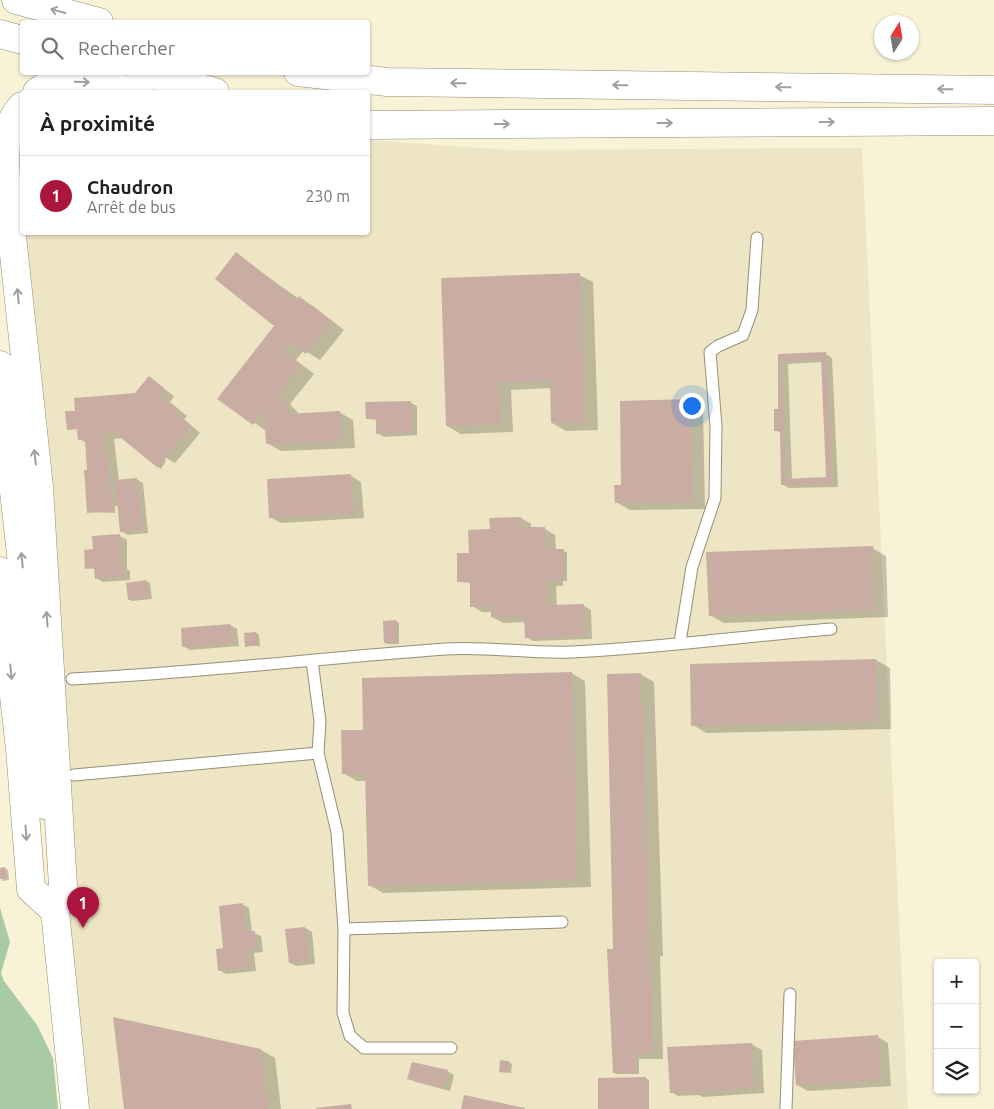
<!DOCTYPE html>
<html lang="fr">
<meta charset="utf-8">
<style>
:root{--surface:#fff;--page:#f6f6f6;--text:#202124;--muted:#757577;--line:#e0e0e0;--accent:#ac163e}
body{margin:0;font-family:Ubuntu,sans-serif;background:var(--page);color:var(--text)}
.controls{position:absolute;right:15px;bottom:15px;display:grid;overflow:hidden;border-radius:5px;box-shadow:0 1px 4px #0004}
.controls button{width:45px;height:45px;display:grid;place-items:center;padding:0;border:0;border-bottom:1px solid var(--line);background:var(--surface);color:var(--text);font:25px sans-serif}
.compass{position:absolute;left:874px;top:15px;width:45px;height:45px;border-radius:50%;background:var(--surface);box-shadow:0 1px 4px #0004;rotate:11deg}
.you{position:absolute;left:691px;top:405px;width:18px;height:18px;margin:-12px;border:4px solid #fff;border-radius:50%;background:#1a73e8;box-shadow:0 0 0 8px #1a73e833}
.badge{display:grid;place-items:center;width:32px;height:32px;border-radius:50%;background:var(--accent);color:#fff;font-size:16px;font-weight:700}
.pin{position:absolute;translate:-50% -41px;filter:drop-shadow(0 1px 2px #0008)}
.pin::after{content:'';position:absolute;top:26px;width:18px;height:15px;background:inherit;clip-path:polygon(0 0,100% 0,50% 100%)}
.list{margin:0;padding:0;list-style:none}
h2{display:flex;justify-content:space-between;align-items:center;height:65px;margin:0;padding:0 20px;font-size:21px}
h2 small{font-size:16px;font-weight:400;color:var(--muted)}
.list li{display:grid;grid-template-columns:32px 1fr auto;gap:15px;align-items:center;box-sizing:border-box;height:80px;padding:0 20px;border-top:1px solid var(--line)}
.list b{display:block;font-size:19px;white-space:nowrap}
.list p{margin:0;font-size:16px;white-space:nowrap;color:var(--muted)}
.list em{font-size:16px;font-style:normal;color:var(--muted)}
.icon{flex:none;width:28px;height:28px;fill:none;stroke:currentColor;stroke-width:2;stroke-linecap:round;stroke-linejoin:round}
.map{position:relative;flex:none;width:994px;height:1109px;overflow:hidden}
.search{position:absolute;background:var(--surface);box-shadow:0 1px 4px #0004;left:20px;top:20px;width:350px;height:55px;display:flex;align-items:center;gap:12px;box-sizing:border-box;padding:0 18px;border-radius:5px;color:var(--muted);font-size:19px}
.panel{position:absolute;background:var(--surface);box-shadow:0 1px 4px #0004;left:20px;top:90px;width:350px;height:145px;border-radius:5px}
.map>svg:first-child{display:block}
.built{fill:#ede5c4}
.green{fill:#a8cba5}
.shadow{fill:#0003;fill-rule:evenodd}
.building{fill:#c9ada3;fill-rule:evenodd}
.lines{fill:none;stroke-linecap:round;stroke-linejoin:round}
.service-casing{stroke:#948f77;stroke-width:13}
.secondary-casing{stroke:#948f77;stroke-width:29}
.primary-casing{stroke:#948f77;stroke-width:29}
.trunk-casing{stroke:#948f77;stroke-width:29}
.service{stroke:#fff;stroke-width:11}
.secondary{stroke:#fff;stroke-width:28}
.primary{stroke:#fff;stroke-width:28}
.trunk{stroke:#fff;stroke-width:28}
.oneway{stroke:#a09f9b}
</style>
<div class="map">
<svg width="994" height="1109" viewBox="0 0 994 1109">
<rect width="100%" height="100%" fill="#f8f2d7"/>
<polygon class="built" points="22,129 22,232 368,232 368,140 510,150 862,148 908,1109 89,1109 72,964 13,174"/>
<polygon class="green" points="0,908 10,942 1,973 4,981 37,1025 53,1058 58,1109 0,1109"/>
<g class="shadow">
<polygon points="236,254 299,299 313,306 344,330 320,360 304,350 296,360 314,374 290,404 299,414 339,412 353,420 355,448 281,451 267,443 266,431 219,398 276,325"/>
<polygon points="579,275 593,282 598,430 566,431 552,423 551,388 511,390 513,432 461,434 447,426"/>
<path d="M826 354 832 358 838 487 789 488 782 484 781 433 775 430 780 410 779 356ZM822 362 827 478 792 480 788 364Z"/>
<polygon points="149,378 174,396 170,402 187,416 184,419 200,433 175,463 163,456 166,461 161,469 123,438 114,439 119,481 136,479 143,483 148,533 128,535 121,531 119,506 115,506 115,513 89,512 86,443 80,439 79,430 71,431 84,430 83,427 68,430 76,411 135,394"/>
<polygon points="689,400 703,408 705,509 630,510 616,502 623,486"/>
<polygon points="410,402 417,406 417,435 384,437 378,433 377,420 367,419"/>
<polygon points="351,476 361,482 364,518 281,523 270,517"/>
<polygon points="521,518 531,524 531,529 545,529 555,535 556,550 567,552 567,581 563,581 563,586 556,586 557,606 584,606 591,610 592,639 533,641 526,637 526,622 503,623 492,617 492,612 482,612 472,606 471,583 459,582 468,554 491,530"/>
<polygon points="120,536 127,540 127,569 130,571 130,580 103,582 96,578 96,569 87,568 94,550"/>
<polygon points="872,548 886,556 888,617 724,623 710,615"/>
<polygon points="147,582 150,583 152,599 132,601 129,599"/>
<polygon points="396,621 399,623 399,644 388,644 385,643"/>
<polygon points="230,625 237,629 239,646 190,650 183,646 182,629"/>
<polygon points="256,633 259,635 260,646 246,646"/>
<polygon points="876,660 890,668 891,729 706,733 693,725 692,665"/>
<polygon points="571,673 585,681 591,887 383,893 369,885 366,781 357,781 343,773 364,731"/>
<polygon points="640,674 654,682 663,956 660,956 663,1059 639,1059 639,1074 617,1074 614,1072 615,951"/>
<polygon points="5,868 8,870 9,880 2,881 0,869"/>
<polygon points="243,905 249,908 252,932 261,936 263,952 254,953 256,971 226,974 219,970"/>
<polygon points="305,928 312,932 315,964 297,966 290,963"/>
<polygon points="878,1037 888,1043 891,1086 808,1091 797,1085"/>
<polygon points="751,1044 762,1050 764,1093 703,1097 699,1095 678,1096 671,1092"/>
<polygon points="261,1050 275,1058 281,1109 125,1109"/>
<polygon points="509,1062 512,1064 511,1073 500,1071"/>
<polygon points="447,1071 454,1075 450,1091 416,1082 409,1079"/>
<polygon points="646,1078 649,1080 649,1109 600,1109"/>
</g>
<g class="building">
<polygon points="236,252 297,300 299,296 331,321 306,354 291,342 283,352 301,365 277,396 289,408 288,414 340,411 342,441 266,444 264,410 253,425 217,399 274,326 215,279"/>
<polygon points="580,273 585,423 551,423 550,381 498,382 500,424 446,426 441,278"/>
<path d="M826 352 832 483 781 485 780 431H774V409H778V354ZM821 359 826 477 786 479 781 361Z"/>
<polygon points="149,376 165,389 160,395 178,409 174,413 191,426 158,468 115,433 104,434 113,511 87,513 84,470 87,470 85,440 78,440 77,429 67,430 65,411 75,411 74,398 135,393"/>
<polygon points="690,399 692,502 615,503 614,485 621,485 620,401"/>
<polygon points="411,401 411,432 376,434 376,419 366,419 365,402"/>
<polygon points="351,474 354,513 269,518 267,479"/>
<polygon points="137,478 142,529 120,532 115,480"/>
<polygon points="521,517 521,527 545,527 546,549 564,549 565,580 546,581 547,605 584,604 585,636 525,638 524,617 491,617 491,606 470,607 470,582 457,582 457,553 469,553 468,530 490,529 489,518"/>
<polygon points="120,534 120,566 123,565 124,577 95,579 94,568 85,569 84,550 93,549 92,536"/>
<polygon points="873,546 875,610 709,616 706,552"/>
<polygon points="147,580 149,597 128,600 126,583"/>
<polygon points="396,620 397,643 384,643 383,621"/>
<polygon points="230,624 232,643 182,647 181,628"/>
<polygon points="256,632 258,645 245,647 244,633"/>
<polygon points="876,659 878,721 691,726 690,664"/>
<polygon points="572,672 578,880 368,886 365,773 342,774 341,730 363,730 362,678"/>
<polygon points="641,673 653,1054 636,1054 636,1073 613,1073 607,949 613,949 607,674"/>
<polygon points="5,867 7,878 0,879 0,868"/>
<polygon points="243,903 246,931 255,931 257,949 248,950 250,968 218,971 216,949 223,948 219,906"/>
<polygon points="305,927 309,961 289,963 285,929"/>
<polygon points="113,1017 261,1049 268,1109 124,1109"/>
<polygon points="878,1035 881,1080 796,1085 793,1041"/>
<polygon points="752,1043 754,1088 670,1093 667,1047"/>
<polygon points="500,1060 509,1061 508,1073 499,1072"/>
<polygon points="412,1062 448,1070 443,1088 407,1079"/>
<polygon points="646,1077 647,1109 598,1109 598,1078"/>
<polygon points="464,1095 525,1108 525,1109 461,1109"/>
<polygon points="351,1104 352,1109 316,1109 316,1108"/>
</g>
<g class="lines">
<g class="service-casing">
<g id="service">
<polyline points="680,642 692,567 715,498 716,426 710,352 718,346 743,335 752,310 757,238"/>
<polyline points="312,661 320,721 318,753 337,832 344,929 343,1013 350,1036 364,1048 451,1048"/>
<path d="M72 679C197 673 321 658 445 649 487 646 530 654 572 652 658 648 744 636 831 629"/>
<polyline points="74,775 318,753"/>
<polyline points="344,929 562,922"/>
<polyline points="786,1109 790,994"/>
</g>
</g>
<g class="secondary-casing">
<polyline id="secondary" points="55,911 75,1109"/>
</g>
<g class="primary-casing">
<g id="primary">
<polyline points="0,365 29,626 45,805"/>
<polyline points="0,571 20,749 31,889 55,911"/>
</g>
</g>
<g class="trunk-casing">
<g id="trunk">
<polyline points="16,0 99,22"/>
<polyline points="0,34 22,40"/>
<polyline points="142,72 215,92"/>
<polyline points="298,72 387,82 994,90"/>
<polyline points="37,92 51,83 85,81 139,92"/>
<path d="M22 106C3 127 5 153 6 180L39 487 63 886 55 911"/>
<polyline points="368,125 994,121"/>
</g>
</g>
<use href="#service" class="service"/>
<use href="#secondary" class="secondary"/>
<use href="#primary" class="primary"/>
<use href="#trunk" class="trunk"/>
</g>
<defs><path id="oneway-shaft" d="M-6 0H5M1.5-3L5.5 0L1.5 3" fill="none" stroke-width="1.6" stroke-linecap="round" stroke-linejoin="round" transform="scale(1.25)"/></defs>
<g class="oneway">
<use href="#oneway-shaft" transform="translate(58 11) rotate(-165)"/>
<use href="#oneway-shaft" transform="translate(82 82) rotate(2)"/>
<use href="#oneway-shaft" transform="translate(458 83) rotate(-179)"/>
<use href="#oneway-shaft" transform="translate(620 85) rotate(-179)"/>
<use href="#oneway-shaft" transform="translate(783 87) rotate(-179)"/>
<use href="#oneway-shaft" transform="translate(945 89) rotate(-179)"/>
<use href="#oneway-shaft" transform="translate(827 122)"/>
<use href="#oneway-shaft" transform="translate(665 123)"/>
<use href="#oneway-shaft" transform="translate(502 124)"/>
<use href="#oneway-shaft" transform="translate(18 296) rotate(-96)"/>
<use href="#oneway-shaft" transform="translate(35 457) rotate(-96)"/>
<use href="#oneway-shaft" transform="translate(22 560) rotate(-96)"/>
<use href="#oneway-shaft" transform="translate(47 619) rotate(-94)"/>
<use href="#oneway-shaft" transform="translate(11 672) rotate(84)"/>
<use href="#oneway-shaft" transform="translate(26 833) rotate(86)"/>
</g>
</svg>
<div class="controls">
<button>+</button>
<button>−</button>
<button><svg class="icon" aria-label="layers" viewBox="0 0 24 24"><path d="M12 4l9 5-9 5-9-5zM3 14l9 5 9-5"/></svg></button>
</div>
<svg class="compass" viewBox="-18 -18 36 36"><path d="M0-13l5 13h-10z" fill="#e53935"/><path d="M0 13l5-13h-10z" fill="#757577"/></svg>
<div class="you"></div>
<div class="pin badge" style="left:83px;top:928px">1</div>
<div class="search"><svg class="icon" aria-label="search" viewBox="0 0 24 24"><circle cx="10" cy="10" r="6"/><path d="M15 15l6 6"/></svg>Rechercher</div>
<section class="panel">
<h2>À proximité<small></small></h2>
<ul class="list">
<li><span class="badge">1</span><div><b>Chaudron</b><p>Arrêt de bus</p></div><em>230 m</em></li>
</ul>
</section>
</div>
